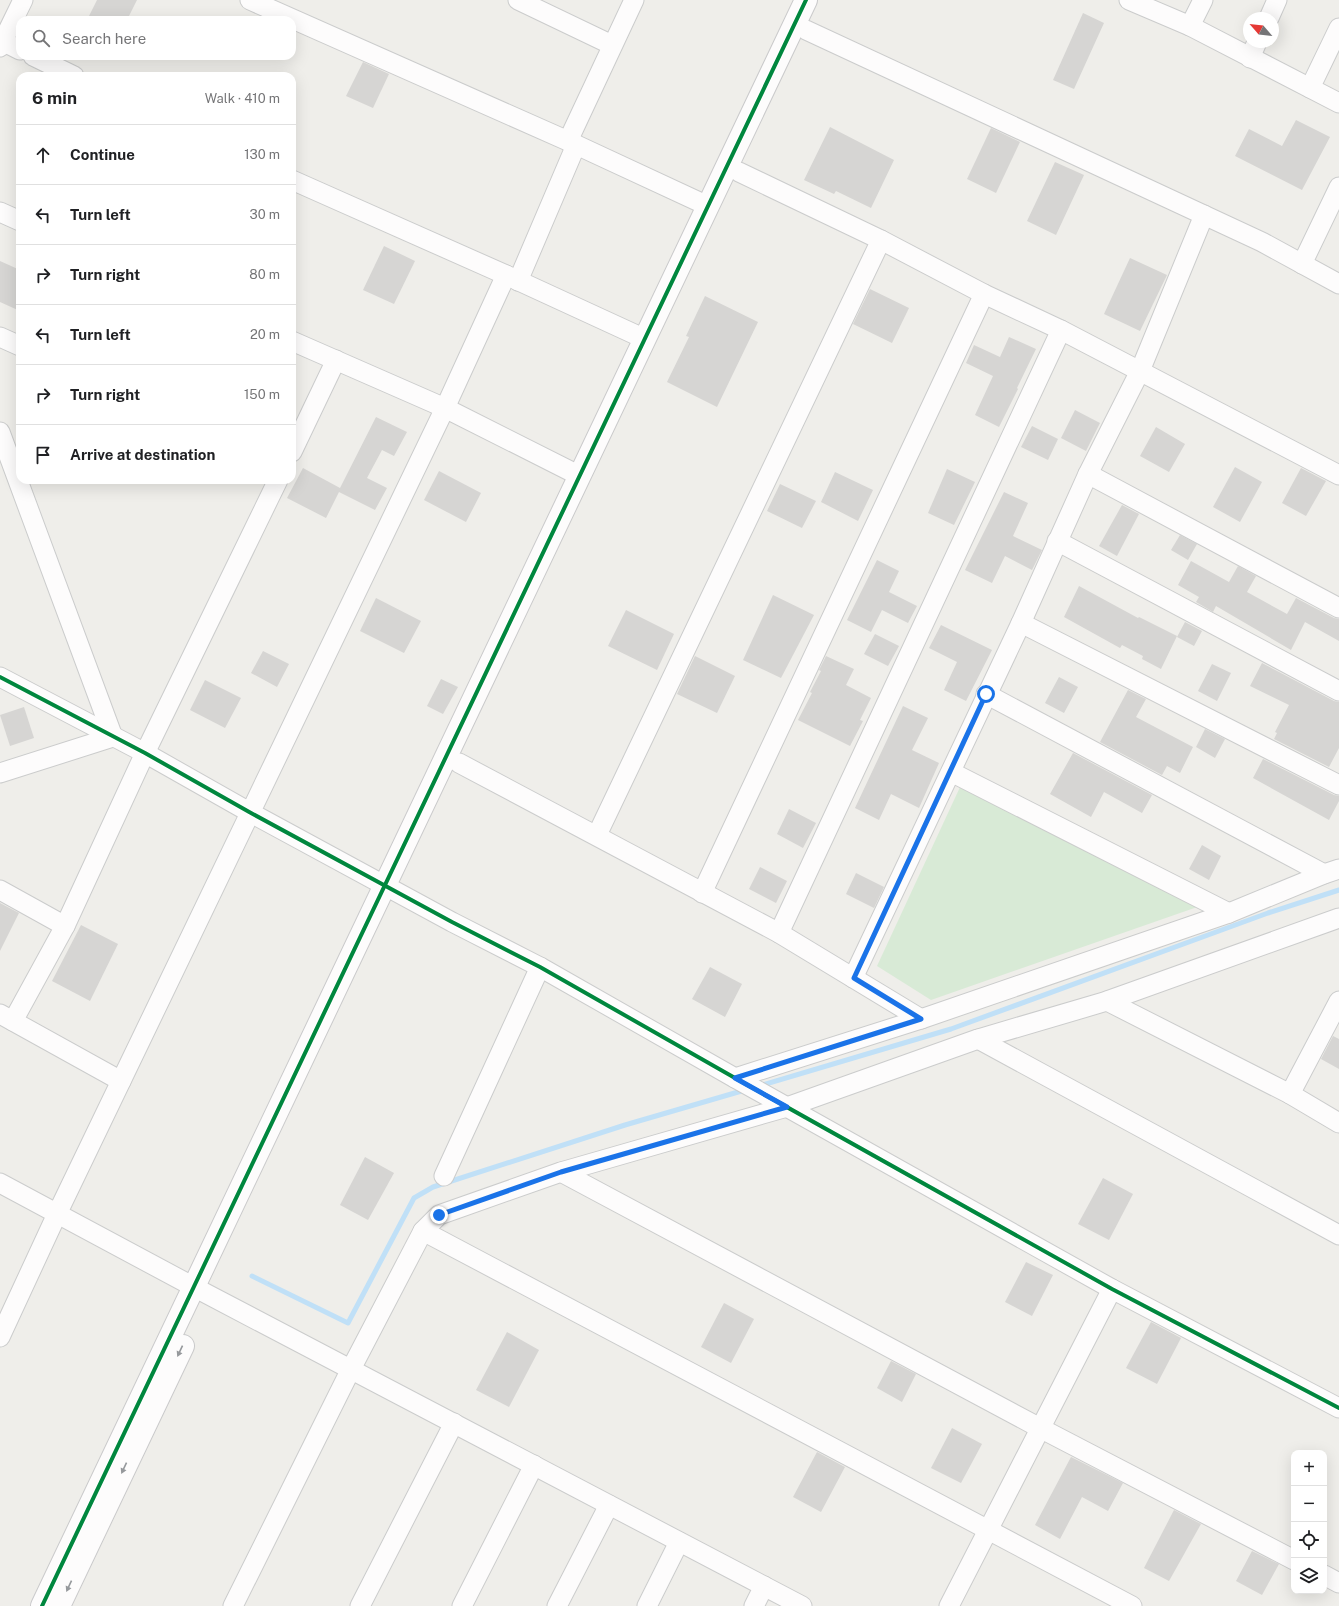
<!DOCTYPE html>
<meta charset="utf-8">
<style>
:root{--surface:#fff;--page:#f2f2f2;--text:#202124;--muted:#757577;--line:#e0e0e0}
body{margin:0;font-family:"Public Sans",sans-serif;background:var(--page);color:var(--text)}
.controls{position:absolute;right:12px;bottom:12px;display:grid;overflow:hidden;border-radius:8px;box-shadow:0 4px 16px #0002}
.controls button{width:36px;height:36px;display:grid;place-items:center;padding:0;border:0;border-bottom:1px solid var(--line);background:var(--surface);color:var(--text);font:20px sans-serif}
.compass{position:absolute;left:1243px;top:12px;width:36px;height:36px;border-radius:50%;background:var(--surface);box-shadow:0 4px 16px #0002;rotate:298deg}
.stop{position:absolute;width:12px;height:12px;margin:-9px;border:3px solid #1a73e8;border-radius:50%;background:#fff}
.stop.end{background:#1a73e8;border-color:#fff;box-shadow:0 1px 4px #0008}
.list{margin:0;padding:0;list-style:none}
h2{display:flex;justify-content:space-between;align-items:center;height:52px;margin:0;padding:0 16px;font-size:17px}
h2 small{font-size:13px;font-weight:400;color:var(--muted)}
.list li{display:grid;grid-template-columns:26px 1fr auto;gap:12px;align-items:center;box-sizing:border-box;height:60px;padding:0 16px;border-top:1px solid var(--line)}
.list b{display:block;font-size:15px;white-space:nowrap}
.list em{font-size:13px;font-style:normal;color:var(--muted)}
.icon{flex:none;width:22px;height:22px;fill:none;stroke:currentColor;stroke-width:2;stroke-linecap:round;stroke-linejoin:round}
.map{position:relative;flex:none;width:1339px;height:1606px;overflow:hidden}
.search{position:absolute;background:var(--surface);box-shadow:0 4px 16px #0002;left:16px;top:16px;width:280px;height:44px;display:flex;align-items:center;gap:10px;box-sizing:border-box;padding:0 14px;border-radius:12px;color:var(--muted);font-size:15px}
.panel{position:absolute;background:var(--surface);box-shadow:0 4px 16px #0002;left:16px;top:72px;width:280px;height:412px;border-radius:12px}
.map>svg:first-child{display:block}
.green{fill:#d8ead6}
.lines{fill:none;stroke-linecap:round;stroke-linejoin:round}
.stream{stroke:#c0e0f7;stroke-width:5}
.building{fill:#d6d5d3}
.street-casing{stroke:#cbcccc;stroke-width:21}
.secondary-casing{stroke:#cacacb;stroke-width:24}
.street{stroke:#fdfcfc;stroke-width:19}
.secondary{stroke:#fdfcfc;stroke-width:22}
.cycleway-casing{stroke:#fff;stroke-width:6}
.cycleway{stroke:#00873e;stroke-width:4}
.oneway{fill:#96999c}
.route{stroke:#1a73e8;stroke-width:5}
</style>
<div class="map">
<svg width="1339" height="1606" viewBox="0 0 1339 1606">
<rect width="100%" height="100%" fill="#efeeea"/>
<polygon class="green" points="961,785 1203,905 931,1000 877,966"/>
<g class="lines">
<g class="stream">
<polyline points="759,1086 951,1029 1268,913 1339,890"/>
<polyline points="252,1276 348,1323 414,1198 433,1187 625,1125 745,1090"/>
</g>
</g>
<g class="building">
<polygon points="97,0 137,0 127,20 87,20"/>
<polygon points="1083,13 1104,23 1074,89 1053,80"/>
<polygon points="363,62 389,74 373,108 346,96"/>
<polygon points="1296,120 1330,137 1302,190 1235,156 1249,129 1282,146"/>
<polygon points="830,127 894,160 871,208 836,191 834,194 804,180"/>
<polygon points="991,128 1020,142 996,193 967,179"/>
<polygon points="1055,162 1084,175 1056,235 1027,221"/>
<polygon points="384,246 415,261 394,304 363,290"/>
<polygon points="1130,258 1167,275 1140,331 1104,314"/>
<polygon points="0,261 20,270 20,311 0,302"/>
<polygon points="870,289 909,308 892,343 853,324"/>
<polygon points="705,296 758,322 717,407 667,382 689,337 686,336"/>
<polygon points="1009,337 1036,349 1017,388 1018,389 999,427 975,415 993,376 966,363 974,345 1000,357"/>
<polygon points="1075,410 1100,423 1086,451 1061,438"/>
<polygon points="376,417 407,432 394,456 382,450 367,478 387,488 375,510 339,492 326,518 287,498 303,468 340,488"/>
<polygon points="1032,426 1058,439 1048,460 1021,447"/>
<polygon points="1156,427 1185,444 1169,472 1140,456"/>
<polygon points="1235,467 1262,482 1240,522 1213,507"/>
<polygon points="1301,468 1326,481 1306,516 1282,503"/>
<polygon points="947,469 975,482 954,525 928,513"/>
<polygon points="439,471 481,493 466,522 424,500"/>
<polygon points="835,472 873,490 858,521 821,502"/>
<polygon points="780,484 816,501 802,528 767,511"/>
<polygon points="1004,492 1028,503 1013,536 1042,550 1032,570 1005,556 992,583 965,570"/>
<polygon points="1122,505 1139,514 1117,556 1099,546"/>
<polygon points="1180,535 1197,544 1188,560 1171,550"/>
<polygon points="877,560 899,571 889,592 917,606 908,623 882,610 871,632 847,620"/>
<polygon points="1191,561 1229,582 1238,566 1256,576 1247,592 1287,614 1296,598 1334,618 1339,619 1339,641 1305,622 1291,650 1216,606 1213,612 1196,602 1199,597 1178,585"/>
<polygon points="1079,586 1138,618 1139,617 1177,636 1161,669 1142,659 1143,656 1122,645 1120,648 1064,617"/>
<polygon points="773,595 814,615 781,678 743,660"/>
<polygon points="376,598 421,621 404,653 360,631"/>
<polygon points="626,610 674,634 657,670 608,646"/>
<polygon points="1185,622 1202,631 1194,646 1177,637"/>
<polygon points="941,625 992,650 966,701 944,690 957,662 929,648"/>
<polygon points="875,634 899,646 888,666 864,654"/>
<polygon points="263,651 289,664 277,687 251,673"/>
<polygon points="695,656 735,676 717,713 677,694"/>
<polygon points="826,656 854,669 846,685 871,698 860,720 863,721 850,746 798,720 812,693 810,692 821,671 819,670"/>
<polygon points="1262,663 1334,701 1339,702 1339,748 1329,767 1274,739 1277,733 1275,732 1289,705 1250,686"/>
<polygon points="1212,664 1231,673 1217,701 1198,691"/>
<polygon points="1059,677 1078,687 1064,713 1045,703"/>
<polygon points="441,679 458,687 443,714 427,706"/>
<polygon points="205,680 241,698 225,728 190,710"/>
<polygon points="1128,690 1146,699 1136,717 1193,747 1180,773 1167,766 1162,775 1100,742"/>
<polygon points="903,706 928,718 912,750 939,763 919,808 891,794 879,820 855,808"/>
<polygon points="24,707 34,738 10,746 0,715"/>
<polygon points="1205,729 1225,739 1215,758 1196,747"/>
<polygon points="1073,753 1152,795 1142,813 1104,792 1091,817 1050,794"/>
<polygon points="1263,759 1334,795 1339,796 1339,801 1329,820 1253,778"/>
<polygon points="789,809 816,823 803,848 777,834"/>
<polygon points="1202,845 1221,856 1209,880 1189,869"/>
<polygon points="760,867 787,881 776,903 749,889"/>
<polygon points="856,873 884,887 874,908 846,894"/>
<polygon points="0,903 19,913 0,951"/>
<polygon points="81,925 118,944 90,1001 52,981"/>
<polygon points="710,967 742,984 725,1017 692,999"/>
<polygon points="1333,1036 1339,1039 1339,1069 1321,1059"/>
<polygon points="365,1157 394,1173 368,1220 340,1205"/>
<polygon points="1103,1178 1133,1194 1109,1240 1078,1224"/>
<polygon points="1026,1262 1053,1275 1032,1316 1005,1302"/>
<polygon points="724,1303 754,1319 731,1363 701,1347"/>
<polygon points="1151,1322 1181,1338 1157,1384 1126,1368"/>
<polygon points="507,1332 539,1350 509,1407 476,1390"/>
<polygon points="891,1361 916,1374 902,1402 877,1388"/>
<polygon points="952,1428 982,1444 961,1483 931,1468"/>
<polygon points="817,1452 845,1467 821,1512 793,1497"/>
<polygon points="1071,1457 1123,1483 1108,1511 1082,1497 1060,1539 1035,1525"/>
<polygon points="1174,1510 1201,1524 1169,1581 1144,1568"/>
<polygon points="1252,1551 1279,1564 1262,1595 1236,1581"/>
</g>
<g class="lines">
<g class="street-casing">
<g id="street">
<polyline points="250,0 568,141 708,206"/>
<polyline points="518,0 612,45"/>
<polyline points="1129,0 1190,26 1339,103"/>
<polyline points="1269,18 1277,0"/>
<polyline points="1190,26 1203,0"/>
<polyline points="806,30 1262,242 1339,284"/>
<polyline points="0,40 20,50"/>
<polyline points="0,47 23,0"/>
<polyline points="33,56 74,76"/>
<polyline points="1250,58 1257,42"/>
<polyline points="1310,88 1339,28"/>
<polyline points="568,141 634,0"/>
<polyline points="739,172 881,240 984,294 1061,330 1339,475"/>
<polyline points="292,180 506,275 645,339"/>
<polyline points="0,212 20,221"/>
<polyline points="1302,264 1339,187"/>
<polyline points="518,281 576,145"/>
<polyline points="0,337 20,346"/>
<polyline points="292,341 445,408 580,476"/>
<polyline points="0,432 113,737 0,773"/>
<polyline points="292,452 336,360"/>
<polyline points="1088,474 1339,608"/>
<polyline points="1057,541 1339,691"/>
<polyline points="1021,623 1339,785"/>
<polyline points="0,677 145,753 251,813 452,922 540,967 735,1078 1112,1289 1339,1408"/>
<polyline points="986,694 1324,874"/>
<polyline points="459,763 779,933 921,1019"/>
<polyline points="951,772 1229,913"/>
<polyline points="597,835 881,240"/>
<polyline points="0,890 65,926"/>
<polyline points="702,893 984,294"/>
<polyline points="779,933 1061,330"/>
<polyline points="853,978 1021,623 1088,474 1140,371 1204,215"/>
<polyline points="1107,1001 1290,1094 1339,1123"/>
<polyline points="0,1014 121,1081"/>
<polyline points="13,1021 65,926 145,753 278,480"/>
<polyline points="978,1039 1339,1235"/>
<polyline points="735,1078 921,1019 1229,913 1324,874 1339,869"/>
<polyline points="1290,1094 1339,1001"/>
<polyline points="561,1172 1040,1428 1294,1560"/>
<polyline points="444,1176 540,967"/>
<polyline points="0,1183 207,1294 802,1606"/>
<polyline points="423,1231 1132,1606"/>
<polyline points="0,1337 57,1214 445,408 506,275"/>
<polyline points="1324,1575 1339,1583"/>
<polyline points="233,1606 351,1369 423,1231 439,1215 561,1172 787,1107 978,1039 1107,1001 1339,918"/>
<polyline points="360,1606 454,1423"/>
<polyline points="462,1606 534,1465"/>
<polyline points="557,1606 609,1505"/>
<polyline points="647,1606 679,1542"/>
<polyline points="754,1606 764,1586"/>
<polyline points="949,1606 1112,1289"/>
</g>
</g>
<g class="secondary-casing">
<g id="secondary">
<polyline points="42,1606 806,0"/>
<polyline points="59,1606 183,1346"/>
</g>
</g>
<use href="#street" class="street"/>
<use href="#secondary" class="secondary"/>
<g class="cycleway-casing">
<g id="cycleway">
<polyline points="0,677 145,753 251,813 452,922 540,967 735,1078 1112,1289 1339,1408"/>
<polyline points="42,1606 806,0"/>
</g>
</g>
<use href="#cycleway" class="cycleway"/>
</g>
<defs><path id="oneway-solid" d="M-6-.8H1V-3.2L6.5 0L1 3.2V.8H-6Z"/></defs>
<g class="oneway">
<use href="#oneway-solid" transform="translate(180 1351) rotate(115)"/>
<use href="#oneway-solid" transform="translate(124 1468) rotate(115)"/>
<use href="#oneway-solid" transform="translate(69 1586) rotate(115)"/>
</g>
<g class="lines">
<polyline class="route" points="439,1215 561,1172 787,1107 735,1078 921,1019 854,978 986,694"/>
</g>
</svg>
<div class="controls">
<button>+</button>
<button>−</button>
<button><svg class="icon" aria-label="locate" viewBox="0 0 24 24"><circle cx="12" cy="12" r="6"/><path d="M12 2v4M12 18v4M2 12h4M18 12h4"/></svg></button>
<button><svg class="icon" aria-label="layers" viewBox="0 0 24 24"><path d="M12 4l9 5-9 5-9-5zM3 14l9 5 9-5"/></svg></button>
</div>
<svg class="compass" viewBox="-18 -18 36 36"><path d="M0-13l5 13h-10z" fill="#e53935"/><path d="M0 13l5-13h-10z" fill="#757577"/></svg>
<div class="stop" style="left:986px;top:694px"></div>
<div class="stop end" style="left:439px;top:1215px"></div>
<div class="search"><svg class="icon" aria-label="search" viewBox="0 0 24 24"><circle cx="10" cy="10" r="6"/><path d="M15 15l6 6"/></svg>Search here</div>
<section class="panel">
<h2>6 min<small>Walk · 410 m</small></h2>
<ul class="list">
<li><svg class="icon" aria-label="ahead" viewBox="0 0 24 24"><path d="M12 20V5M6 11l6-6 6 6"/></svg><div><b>Continue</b></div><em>130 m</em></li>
<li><svg class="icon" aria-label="left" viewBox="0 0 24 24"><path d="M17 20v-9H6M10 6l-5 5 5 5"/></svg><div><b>Turn left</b></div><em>30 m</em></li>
<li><svg class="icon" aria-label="right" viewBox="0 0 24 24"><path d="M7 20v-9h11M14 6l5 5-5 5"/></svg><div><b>Turn right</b></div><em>80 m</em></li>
<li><svg class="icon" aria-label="left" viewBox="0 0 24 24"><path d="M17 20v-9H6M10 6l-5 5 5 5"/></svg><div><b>Turn left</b></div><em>20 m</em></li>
<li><svg class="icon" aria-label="right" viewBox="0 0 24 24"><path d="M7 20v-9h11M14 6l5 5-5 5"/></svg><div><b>Turn right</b></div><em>150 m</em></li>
<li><svg class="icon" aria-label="arrive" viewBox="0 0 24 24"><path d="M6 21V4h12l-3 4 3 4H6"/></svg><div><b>Arrive at destination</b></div></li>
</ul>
</section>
</div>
